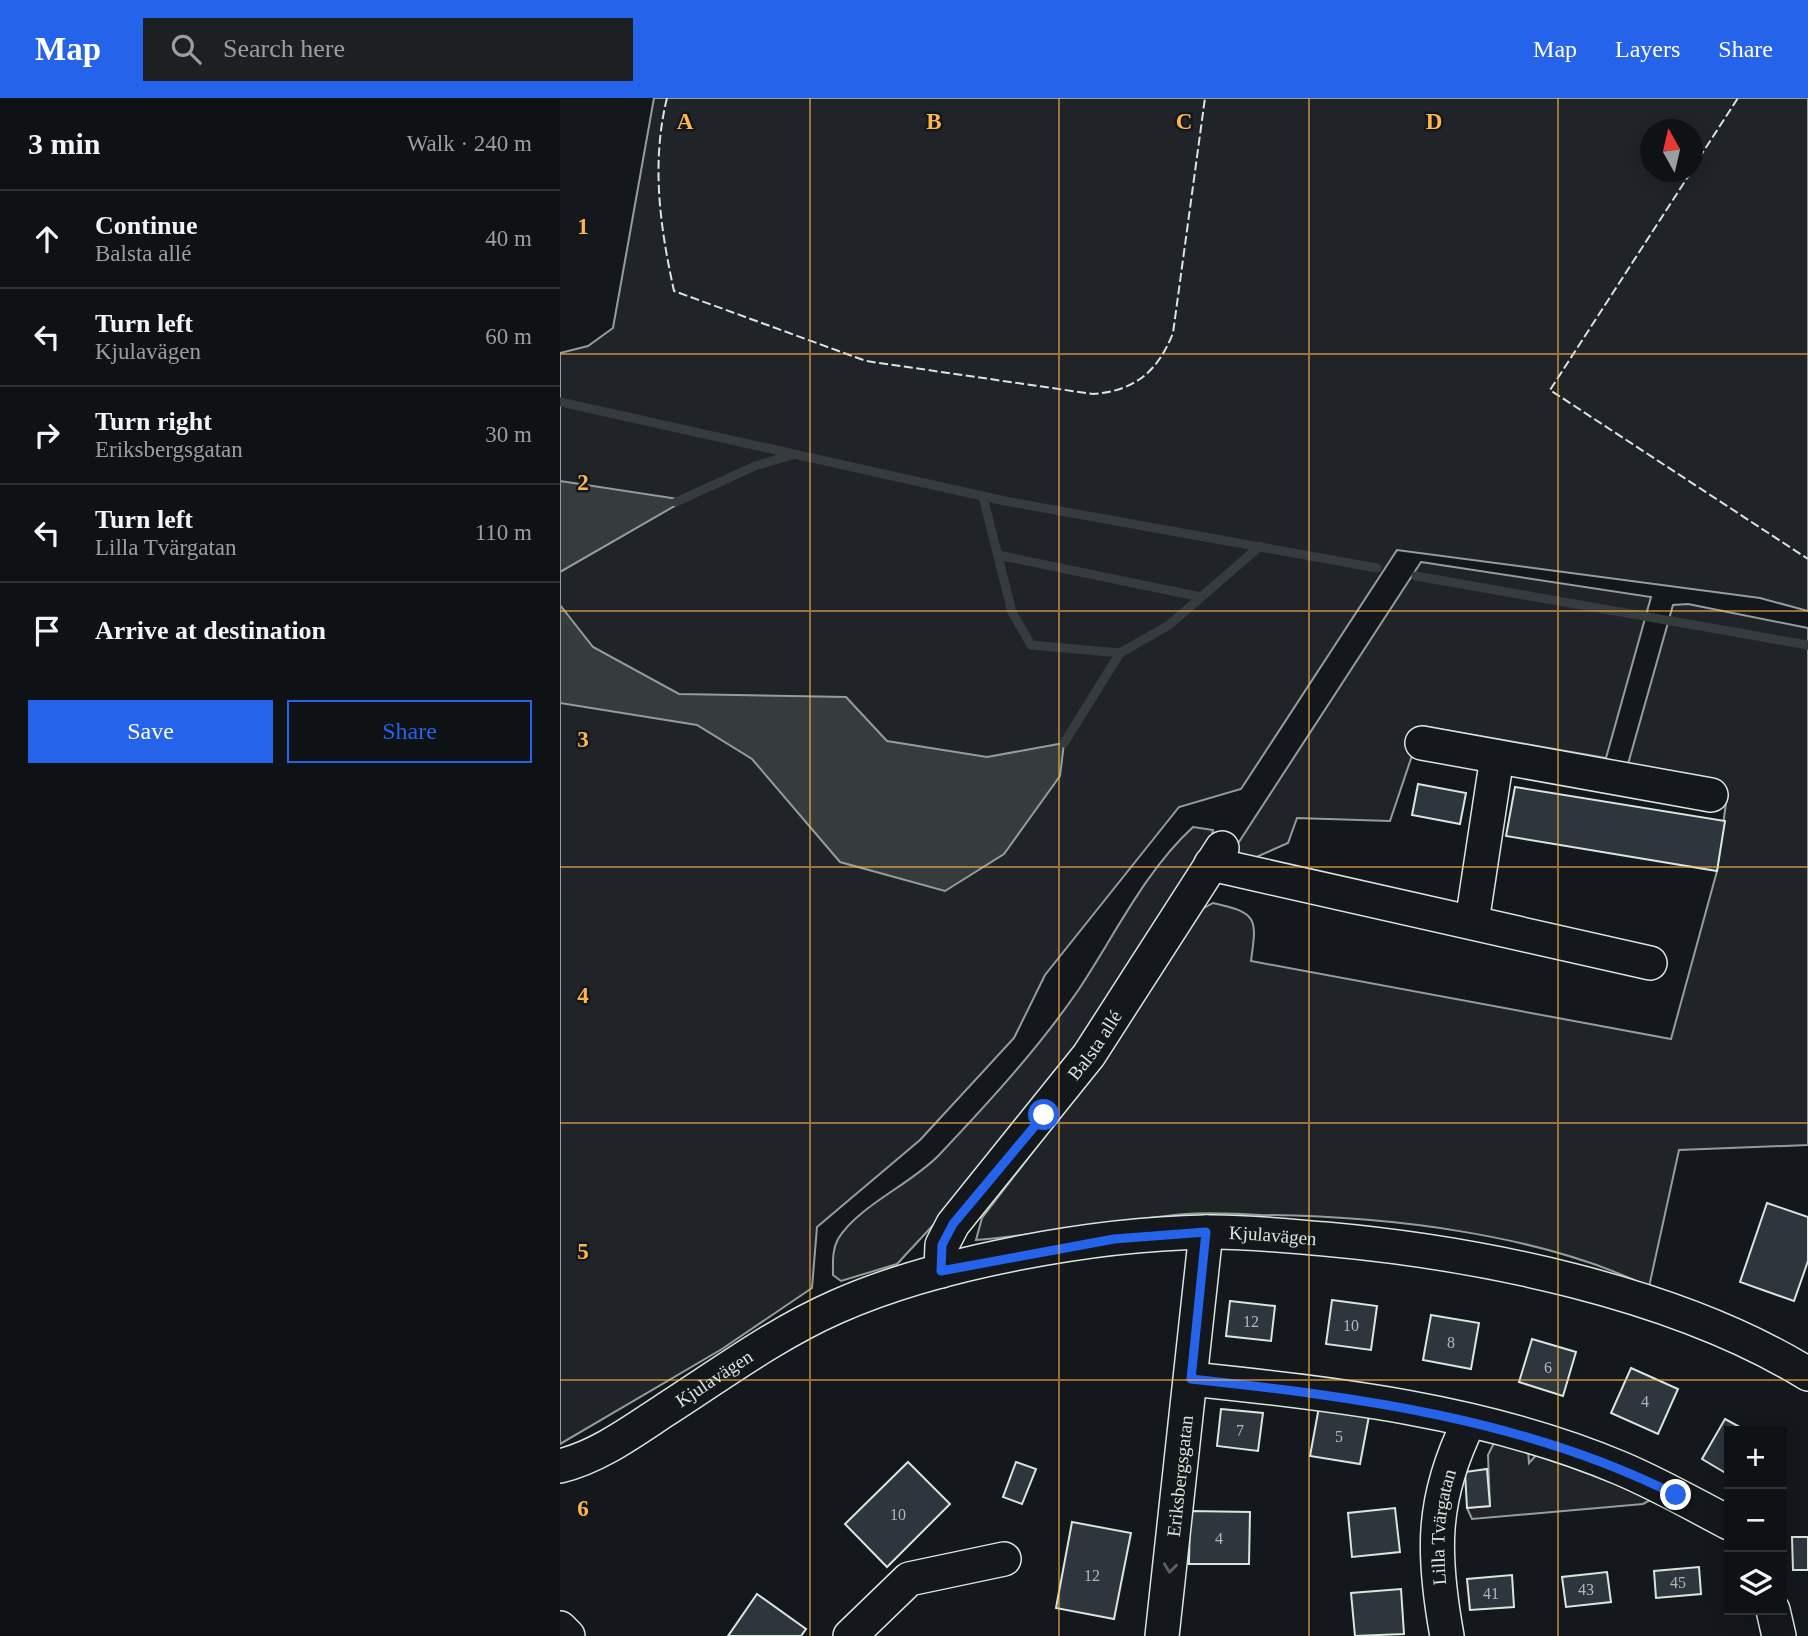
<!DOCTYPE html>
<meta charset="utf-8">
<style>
:root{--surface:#0f1215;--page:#1d2022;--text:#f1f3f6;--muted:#9b9ea0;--line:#2f3234;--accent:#2563eb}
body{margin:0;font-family:Georgia,serif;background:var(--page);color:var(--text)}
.controls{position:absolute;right:21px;bottom:21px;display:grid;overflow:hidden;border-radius:0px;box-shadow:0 4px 18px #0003}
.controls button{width:63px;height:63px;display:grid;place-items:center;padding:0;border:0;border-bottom:2px solid var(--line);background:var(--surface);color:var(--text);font:35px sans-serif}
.compass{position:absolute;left:1080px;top:21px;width:63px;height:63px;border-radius:50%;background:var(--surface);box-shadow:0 4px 18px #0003;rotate:352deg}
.stop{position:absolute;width:21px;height:21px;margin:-16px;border:5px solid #2563eb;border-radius:50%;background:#fff}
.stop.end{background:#2563eb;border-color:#fff;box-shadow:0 2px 7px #0008}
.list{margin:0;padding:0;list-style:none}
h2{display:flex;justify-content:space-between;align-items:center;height:91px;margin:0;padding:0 28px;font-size:30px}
h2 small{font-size:23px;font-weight:400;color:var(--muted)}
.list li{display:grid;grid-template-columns:46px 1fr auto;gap:21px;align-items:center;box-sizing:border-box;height:98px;padding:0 28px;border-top:2px solid var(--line)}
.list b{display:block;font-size:26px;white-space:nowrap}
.list p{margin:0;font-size:23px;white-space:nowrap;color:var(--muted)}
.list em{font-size:23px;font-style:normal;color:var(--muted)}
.actions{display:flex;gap:14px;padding:21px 28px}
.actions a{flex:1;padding:16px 0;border:2px solid var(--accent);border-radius:0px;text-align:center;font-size:24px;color:var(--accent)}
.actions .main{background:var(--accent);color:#fff}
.icon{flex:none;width:38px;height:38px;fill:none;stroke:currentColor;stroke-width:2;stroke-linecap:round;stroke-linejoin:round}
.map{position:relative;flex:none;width:1248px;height:1538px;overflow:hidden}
header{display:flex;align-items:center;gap:42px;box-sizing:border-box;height:98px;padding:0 35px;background:var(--accent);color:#fff}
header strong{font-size:33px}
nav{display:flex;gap:38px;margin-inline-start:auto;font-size:24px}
.search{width:490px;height:63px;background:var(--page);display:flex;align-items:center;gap:18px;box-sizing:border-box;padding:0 24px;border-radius:0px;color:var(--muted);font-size:26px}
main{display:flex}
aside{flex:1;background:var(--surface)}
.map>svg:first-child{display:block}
.green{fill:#202428;stroke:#939e99;stroke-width:2;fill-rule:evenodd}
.water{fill:#363b3e;stroke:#939e99;stroke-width:2}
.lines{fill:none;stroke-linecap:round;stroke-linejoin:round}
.stream{stroke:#363b3e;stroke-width:9}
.building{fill:#2c363c;stroke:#d8e6dc;stroke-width:2}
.minor-casing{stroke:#d8e6dc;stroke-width:36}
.minor{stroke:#14181c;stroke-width:33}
.fence{stroke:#d8e6dc;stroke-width:2;stroke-dasharray:9 3.5;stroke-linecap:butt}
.oneway{stroke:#59605f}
.route{stroke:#2563eb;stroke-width:9}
.grid{fill:none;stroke:#ffb74d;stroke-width:2;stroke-opacity:0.55}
.labels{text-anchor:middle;stroke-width:5;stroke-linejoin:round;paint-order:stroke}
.number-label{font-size:16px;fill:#adbab4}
.street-label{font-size:19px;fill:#d8e6dc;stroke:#14181c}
.grid-label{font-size:23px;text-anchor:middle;font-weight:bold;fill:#ffb74d;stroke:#14181c;stroke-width:5;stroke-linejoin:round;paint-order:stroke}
</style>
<header>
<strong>Map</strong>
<div class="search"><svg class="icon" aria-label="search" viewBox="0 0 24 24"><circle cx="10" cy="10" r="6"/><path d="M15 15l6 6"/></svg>Search here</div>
<nav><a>Map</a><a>Layers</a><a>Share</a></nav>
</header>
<main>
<aside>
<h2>3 min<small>Walk · 240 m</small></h2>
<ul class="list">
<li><svg class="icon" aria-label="ahead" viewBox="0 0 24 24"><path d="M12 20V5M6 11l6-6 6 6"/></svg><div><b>Continue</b><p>Balsta allé</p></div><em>40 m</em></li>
<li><svg class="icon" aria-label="left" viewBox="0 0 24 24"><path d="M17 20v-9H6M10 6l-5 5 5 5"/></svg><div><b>Turn left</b><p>Kjulavägen</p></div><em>60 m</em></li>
<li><svg class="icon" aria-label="right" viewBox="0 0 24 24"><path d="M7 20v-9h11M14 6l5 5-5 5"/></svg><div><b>Turn right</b><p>Eriksbergsgatan</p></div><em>30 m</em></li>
<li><svg class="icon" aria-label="left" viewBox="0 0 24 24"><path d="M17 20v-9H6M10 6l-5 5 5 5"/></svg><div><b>Turn left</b><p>Lilla Tvärgatan</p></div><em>110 m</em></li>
<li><svg class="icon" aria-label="arrive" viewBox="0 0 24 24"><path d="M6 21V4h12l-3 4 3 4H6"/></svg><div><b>Arrive at destination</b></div></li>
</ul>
<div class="actions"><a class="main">Save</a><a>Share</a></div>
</aside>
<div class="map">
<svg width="1248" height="1538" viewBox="0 0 1248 1538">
<rect width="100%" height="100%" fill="#14181c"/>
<g class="green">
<path d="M94 0H1248V513L1200 500 837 452 681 691 619 709 485 877 454 940 360 1042 257 1129 252 1190 162 1251 0 1346V255L28 248 53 230ZM1090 32H1132V74H1090Z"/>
<polygon points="861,464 1091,499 1046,660 862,628 830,723 737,720 728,745 685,764 675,762 677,747"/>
<path d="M1128 506 1248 530V1047L1119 1052 1089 1189C979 1135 823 1118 701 1117 676 1116 651 1114 626 1116 556 1122 486 1136 416 1142L422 1120 502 1016 635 815 653 805C698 815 697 820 691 863L1111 941 1157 773 1167 697 1161 686 1068 666 1113 507Z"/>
<path d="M633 729 653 732 650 746 516 954 402 1096 337 1166 281 1183 273 1177C273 1164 272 1152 278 1141 299 1107 352 1086 380 1056 428 1005 477 952 517 894 554 839 584 774 633 729Z"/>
<polygon points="936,1341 968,1351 969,1365 979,1354 1094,1400 1083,1406 912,1421 907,1410 930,1408 928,1357"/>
</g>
<g class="water">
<polygon points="0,383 125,402 0,474"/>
<polygon points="0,507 33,549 119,596 286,599 327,643 427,659 504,645 500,678 444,756 385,793 280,764 192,661 137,627 0,605"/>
</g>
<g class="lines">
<g class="stream">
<polyline points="0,304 445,403 817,470"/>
<polyline points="423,399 452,514 471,547 560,555 609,527 700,448"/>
<polyline points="116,404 195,368 232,357"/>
<polyline points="438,457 641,499"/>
<polyline points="856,478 1248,547"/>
<polyline points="504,645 560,555"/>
</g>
</g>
<g class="building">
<polygon points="858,686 906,695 900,726 852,717"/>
<polygon points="955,689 1165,723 1157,773 946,738"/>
<polygon points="1207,1105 1248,1119 1248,1163 1234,1203 1180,1184"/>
<polygon points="772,1202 817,1208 811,1252 766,1246"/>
<polygon points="670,1203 715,1208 711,1243 666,1238"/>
<polygon points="871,1217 919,1225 911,1271 863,1262"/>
<polygon points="972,1241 1016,1254 1003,1298 959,1284"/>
<polygon points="1071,1270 1118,1291 1098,1336 1051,1315"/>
<polygon points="759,1309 809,1318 800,1366 750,1358"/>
<polygon points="661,1311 703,1315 698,1353 657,1348"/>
<polygon points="1165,1321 1187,1333 1169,1333 1169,1377 1142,1361"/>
<polygon points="348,1364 390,1406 327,1469 285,1426"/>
<polygon points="456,1364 476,1371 462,1406 443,1399"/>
<polygon points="927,1371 930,1408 907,1410 905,1374"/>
<polygon points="835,1410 840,1454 792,1459 788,1415"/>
<polygon points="630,1413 690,1414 689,1466 629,1466"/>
<polygon points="512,1424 571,1435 554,1521 496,1510"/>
<polygon points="1232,1439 1248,1439 1248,1472 1233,1472"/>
<polygon points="1139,1469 1141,1496 1096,1500 1094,1473"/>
<polygon points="1047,1474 1051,1504 1006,1509 1002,1479"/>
<polygon points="952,1477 954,1509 910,1512 907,1481"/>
<polygon points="841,1491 844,1536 795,1538 791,1495"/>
<polygon points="197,1496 246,1531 241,1538 168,1538"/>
</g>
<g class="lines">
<g class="minor-casing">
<g id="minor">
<polyline points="862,645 1151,697"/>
<polyline points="651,766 1090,865"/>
<polyline points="912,824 937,659"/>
<path id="s1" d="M381 1173 382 1147 393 1126 529 957 662 750"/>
<path d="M631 1281C776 1296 925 1313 1060 1370 1098 1386 1133 1406 1169 1425"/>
<path id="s2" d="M0 1368C38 1359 73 1333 105 1312 161 1276 215 1236 276 1209 377 1164 534 1136 646 1134 685 1133 726 1138 765 1141 920 1155 1115 1194 1248 1276"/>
<polyline points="1213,1512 1219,1538"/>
<polyline points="0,1530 8,1538"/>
<polyline points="290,1538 349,1481 444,1461"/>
<path id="s3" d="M602 1538 646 1134"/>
<path id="s4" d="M887 1538C872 1455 871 1401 909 1324"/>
</g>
</g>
<use href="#minor" class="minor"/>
<g class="fence">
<path d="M107 0C91 65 100 129 114 193L306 263 533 296C575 293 598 273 613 235L645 0"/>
<polyline points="1132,71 1178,0"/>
<polyline points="1131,74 990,292 1248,461"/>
</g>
</g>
<defs><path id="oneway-chevron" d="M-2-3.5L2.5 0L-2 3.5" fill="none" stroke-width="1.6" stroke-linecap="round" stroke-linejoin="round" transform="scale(1.75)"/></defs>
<use class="oneway" href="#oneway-chevron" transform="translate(610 1470) rotate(97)"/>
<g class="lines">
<path class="route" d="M484 1017 393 1126 382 1147 381 1173 554 1141 646 1134 631 1281C798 1299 965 1321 1116 1397"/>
</g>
<path class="grid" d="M250 0V1538M499 0V1538M749 0V1538M998 0V1538M0 256H1248M0 513H1248M0 769H1248M0 1025H1248M0 1282H1248"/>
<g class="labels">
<g class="number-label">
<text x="691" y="1229">12</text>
<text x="791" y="1233">10</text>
<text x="891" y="1250">8</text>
<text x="988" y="1275">6</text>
<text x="1085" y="1309">4</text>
<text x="680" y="1338">7</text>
<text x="779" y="1344">5</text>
<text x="338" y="1422">10</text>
<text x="659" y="1446">4</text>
<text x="532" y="1483">12</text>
<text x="1118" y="1490">45</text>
<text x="1026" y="1497">43</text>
<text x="931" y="1501">41</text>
</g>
<g class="street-label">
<text dy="7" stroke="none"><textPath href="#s1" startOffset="278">Balsta allé</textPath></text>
<text dy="7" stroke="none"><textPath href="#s2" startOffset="766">Kjulavägen</textPath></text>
<text dy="7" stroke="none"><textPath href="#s2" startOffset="178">Kjulavägen</textPath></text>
<text dy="7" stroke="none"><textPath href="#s3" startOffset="161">Eriksbergsgatan</textPath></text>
<text dy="7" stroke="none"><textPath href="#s4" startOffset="110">Lilla Tvärgatan</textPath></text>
</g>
</g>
<g class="grid-label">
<text x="125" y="31">A</text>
<text x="374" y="31">B</text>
<text x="624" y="31">C</text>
<text x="874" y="31">D</text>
<text x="23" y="136">1</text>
<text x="23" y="392">2</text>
<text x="23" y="649">3</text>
<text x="23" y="905">4</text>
<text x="23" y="1161">5</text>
<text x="23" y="1418">6</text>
</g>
</svg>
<div class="controls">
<button>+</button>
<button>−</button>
<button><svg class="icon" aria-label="layers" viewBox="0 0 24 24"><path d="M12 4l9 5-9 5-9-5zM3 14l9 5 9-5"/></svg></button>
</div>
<svg class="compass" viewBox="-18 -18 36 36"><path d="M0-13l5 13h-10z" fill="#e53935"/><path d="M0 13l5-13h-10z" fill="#9b9ea0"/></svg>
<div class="stop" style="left:484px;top:1017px"></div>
<div class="stop end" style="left:1116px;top:1397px"></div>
</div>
</main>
